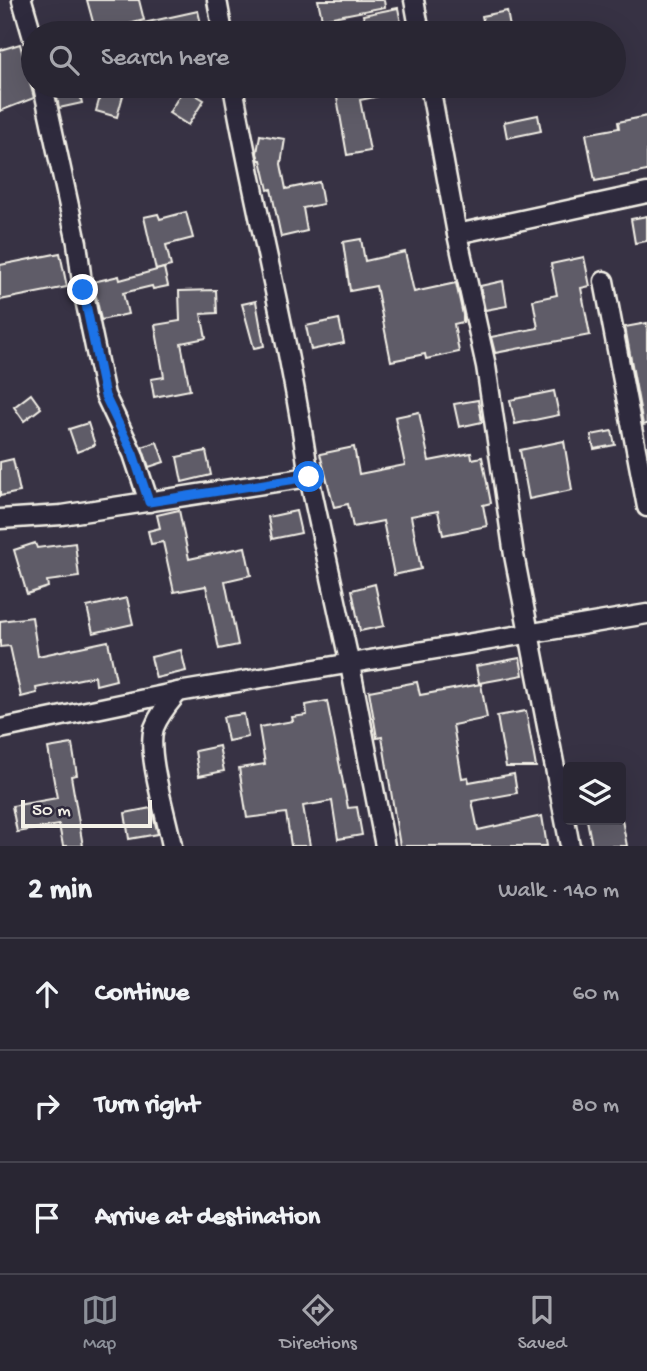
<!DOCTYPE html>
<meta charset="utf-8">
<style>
:root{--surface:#292633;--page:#312e3b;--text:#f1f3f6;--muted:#a5a5ac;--line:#45434e;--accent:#8c9099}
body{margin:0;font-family:"Gochi Hand",sans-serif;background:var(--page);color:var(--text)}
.controls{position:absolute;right:21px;bottom:21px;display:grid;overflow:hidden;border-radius:7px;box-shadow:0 7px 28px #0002}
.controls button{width:63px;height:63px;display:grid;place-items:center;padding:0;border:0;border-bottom:2px solid var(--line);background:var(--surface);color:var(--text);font:35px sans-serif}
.scale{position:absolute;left:21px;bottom:18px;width:131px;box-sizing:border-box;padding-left:7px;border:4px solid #f4f1e8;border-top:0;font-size:19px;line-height:24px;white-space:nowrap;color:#f4f1e8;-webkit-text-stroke:5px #2f2a3d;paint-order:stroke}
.stop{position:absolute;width:21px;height:21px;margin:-16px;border:5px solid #1a73e8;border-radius:50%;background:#fff}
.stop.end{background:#1a73e8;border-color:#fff;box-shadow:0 2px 7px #0008}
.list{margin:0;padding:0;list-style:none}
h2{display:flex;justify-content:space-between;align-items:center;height:91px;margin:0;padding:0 28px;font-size:30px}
h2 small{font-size:23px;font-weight:400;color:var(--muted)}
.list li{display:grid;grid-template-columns:46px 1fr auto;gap:21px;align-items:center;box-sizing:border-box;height:112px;padding:0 28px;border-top:2px solid var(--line)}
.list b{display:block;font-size:26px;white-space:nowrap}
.list em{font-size:23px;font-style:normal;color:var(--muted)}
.icon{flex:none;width:38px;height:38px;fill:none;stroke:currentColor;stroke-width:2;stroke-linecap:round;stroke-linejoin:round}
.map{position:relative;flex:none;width:647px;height:846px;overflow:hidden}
.search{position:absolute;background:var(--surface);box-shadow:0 7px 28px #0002;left:21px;right:21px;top:21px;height:77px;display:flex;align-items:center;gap:18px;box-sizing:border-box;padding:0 24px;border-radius:38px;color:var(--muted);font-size:26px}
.sheet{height:427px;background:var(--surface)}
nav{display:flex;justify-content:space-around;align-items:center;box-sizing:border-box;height:98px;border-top:2px solid var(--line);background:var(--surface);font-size:19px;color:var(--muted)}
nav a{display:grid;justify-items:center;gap:4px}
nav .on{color:var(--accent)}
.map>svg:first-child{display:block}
.building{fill:#5f5c67;stroke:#f4f1e8;stroke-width:2}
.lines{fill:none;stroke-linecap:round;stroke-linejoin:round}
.minor-casing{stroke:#f4f1e8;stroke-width:23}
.minor{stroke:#2f2a3d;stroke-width:18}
.route{stroke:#1a73e8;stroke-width:9}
</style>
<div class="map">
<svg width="647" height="846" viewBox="0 0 647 846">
<rect width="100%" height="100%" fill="#373244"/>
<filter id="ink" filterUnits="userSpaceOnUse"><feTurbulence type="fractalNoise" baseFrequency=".0143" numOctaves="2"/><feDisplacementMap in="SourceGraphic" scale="14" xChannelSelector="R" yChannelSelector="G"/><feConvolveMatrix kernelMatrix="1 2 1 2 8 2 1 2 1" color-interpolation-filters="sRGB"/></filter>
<g filter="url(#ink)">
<g class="building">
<polygon points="87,0 139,0 144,20 96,33"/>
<polygon points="318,0 384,0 385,7 322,19"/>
<polygon points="398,8 403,33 367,33 363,15"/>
<polygon points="198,11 201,24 178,29 179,33 125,33 125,27"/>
<polygon points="507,11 511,33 486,33 482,16"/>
<polygon points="20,44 34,98 0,111 0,50"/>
<polygon points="55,86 78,86 82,103 59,108"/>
<polygon points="103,86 124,92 117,117 96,111"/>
<polygon points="335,86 399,86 399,92 360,100 370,151 347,155"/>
<polygon points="184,88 204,100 188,125 169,113"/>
<polygon points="538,115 541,131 507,138 504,122"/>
<polygon points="647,116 647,171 595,181 586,134 619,128 618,122"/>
<polygon points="260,135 285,139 281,164 286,189 319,182 323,204 303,208 307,231 281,237 271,189 268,190 261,160 259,160 257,153"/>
<polygon points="186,212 193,238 166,245 171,266 156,270 144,217 158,214 160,219"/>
<polygon points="647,216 647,241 635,243 631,219"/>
<polygon points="361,239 365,261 405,252 414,292 456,283 463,315 463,322 454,324 459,352 426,359 425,354 391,361 376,286 350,291 343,242"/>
<polygon points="60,253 67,287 0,300 0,265"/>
<polygon points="584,257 590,286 581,288 590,335 495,353 491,337 538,328 533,300 557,295 551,264"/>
<polygon points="164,268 168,286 153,289 152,286 123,293 128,314 101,320 93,282 119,276 120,280"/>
<polygon points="503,281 507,306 485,310 480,286"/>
<polygon points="216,290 217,313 201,314 206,338 181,343 190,390 154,397 151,379 164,377 155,325 180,321 179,291"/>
<polygon points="256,301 264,346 254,348 242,304"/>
<polygon points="339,319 344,343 311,350 306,326"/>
<polygon points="647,323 647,424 643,425 625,327"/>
<polygon points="554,391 559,415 515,424 510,400"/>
<polygon points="31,394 41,408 24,421 14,407"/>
<polygon points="478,400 482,422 459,427 454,404"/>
<polygon points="419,412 429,461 471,453 472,459 482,457 491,503 483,505 487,526 443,535 438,511 411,516 421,569 394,575 383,521 353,527 348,504 334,507 320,454 354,447 359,474 405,465 395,417"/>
<polygon points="88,423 95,445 77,452 69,429"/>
<polygon points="612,431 615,445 594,449 591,435"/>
<polygon points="564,441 572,490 529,499 520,450"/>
<polygon points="157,442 164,462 149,467 142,447"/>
<polygon points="206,451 211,475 182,482 177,457"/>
<polygon points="13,459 20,492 0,496 0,462"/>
<polygon points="179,510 189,559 245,547 251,575 225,581 238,645 219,649 206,586 174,592 163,542 151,544 148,531 160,528 157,515"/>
<polygon points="296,511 301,533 272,539 268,517"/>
<polygon points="35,543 37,548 75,543 79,577 47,581 48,587 27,594 14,550"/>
<polygon points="375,584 384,626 360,631 352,590"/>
<polygon points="127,598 133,624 93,633 87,607"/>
<polygon points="32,617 38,656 108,641 116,680 96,685 95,676 36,688 37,693 21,697 10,646 0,647 0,621"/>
<polygon points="181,650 186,671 156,678 151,657"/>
<polygon points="520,658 523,675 479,683 476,666"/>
<polygon points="417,682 420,695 481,684 487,718 453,725 462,778 468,777 469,782 514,774 517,793 472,801 478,830 542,816 547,846 400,846 382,737 377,738 369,691"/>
<polygon points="327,701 348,808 357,807 362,835 338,839 332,801 303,806 310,846 291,846 286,813 247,818 239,768 265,764 259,727 293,721 292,717 307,715 306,705"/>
<polygon points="526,711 536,767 506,767 497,716"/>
<polygon points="244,714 248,737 228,741 223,717"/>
<polygon points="72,744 77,775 71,776 83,846 63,846 59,825 17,832 12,806 57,798 48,748"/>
<polygon points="219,746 224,771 199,776 195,751"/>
<polygon points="151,808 158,834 129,839 125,813"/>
<polygon points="587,820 622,820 627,846 592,846"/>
</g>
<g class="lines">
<g class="minor-casing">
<g id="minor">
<polyline points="22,0 33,38"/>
<polyline points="217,0 223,33"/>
<polyline points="414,0 420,33"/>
<polyline points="43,86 77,243 83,290 105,395 133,454 149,502"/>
<path d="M233 86C256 217 291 345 309 477"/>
<polyline points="430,86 457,234 486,366 514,555 570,846"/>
<polyline points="457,234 647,193"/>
<polyline points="604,281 647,507"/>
<polyline points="0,519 62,515 309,477 350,665 385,846"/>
<polyline points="0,729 178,692 647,614"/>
<path d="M172 846C167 818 146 753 154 728 159 714 169 703 178 692"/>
</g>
</g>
<use href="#minor" class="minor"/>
</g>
</g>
<g class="lines" filter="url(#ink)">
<polyline class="route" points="83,290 105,396 133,454 149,502 309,477"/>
</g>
</svg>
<div class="controls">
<button><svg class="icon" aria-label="layers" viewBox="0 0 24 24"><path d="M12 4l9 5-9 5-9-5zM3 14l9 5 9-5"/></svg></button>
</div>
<div class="scale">50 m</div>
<div class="stop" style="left:309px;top:477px"></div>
<div class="stop end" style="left:83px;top:290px"></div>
<div class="search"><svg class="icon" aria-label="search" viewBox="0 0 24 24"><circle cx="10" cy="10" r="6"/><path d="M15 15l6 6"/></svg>Search here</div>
</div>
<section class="sheet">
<h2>2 min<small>Walk · 140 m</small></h2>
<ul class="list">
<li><svg class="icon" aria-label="ahead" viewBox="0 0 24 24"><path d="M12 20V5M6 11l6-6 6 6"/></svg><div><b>Continue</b></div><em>60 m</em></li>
<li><svg class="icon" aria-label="right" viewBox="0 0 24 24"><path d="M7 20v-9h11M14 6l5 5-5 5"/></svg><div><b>Turn right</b></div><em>80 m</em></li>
<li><svg class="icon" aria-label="arrive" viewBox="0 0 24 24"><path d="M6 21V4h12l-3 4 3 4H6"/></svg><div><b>Arrive at destination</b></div></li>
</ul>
</section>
<nav>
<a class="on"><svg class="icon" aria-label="map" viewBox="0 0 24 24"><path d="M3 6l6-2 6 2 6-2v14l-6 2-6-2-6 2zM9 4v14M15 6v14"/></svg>Map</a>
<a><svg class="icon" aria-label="directions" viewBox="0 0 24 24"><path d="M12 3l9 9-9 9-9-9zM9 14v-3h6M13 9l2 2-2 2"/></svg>Directions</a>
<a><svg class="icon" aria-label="saved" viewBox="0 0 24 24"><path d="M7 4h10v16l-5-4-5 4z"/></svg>Saved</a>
</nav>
